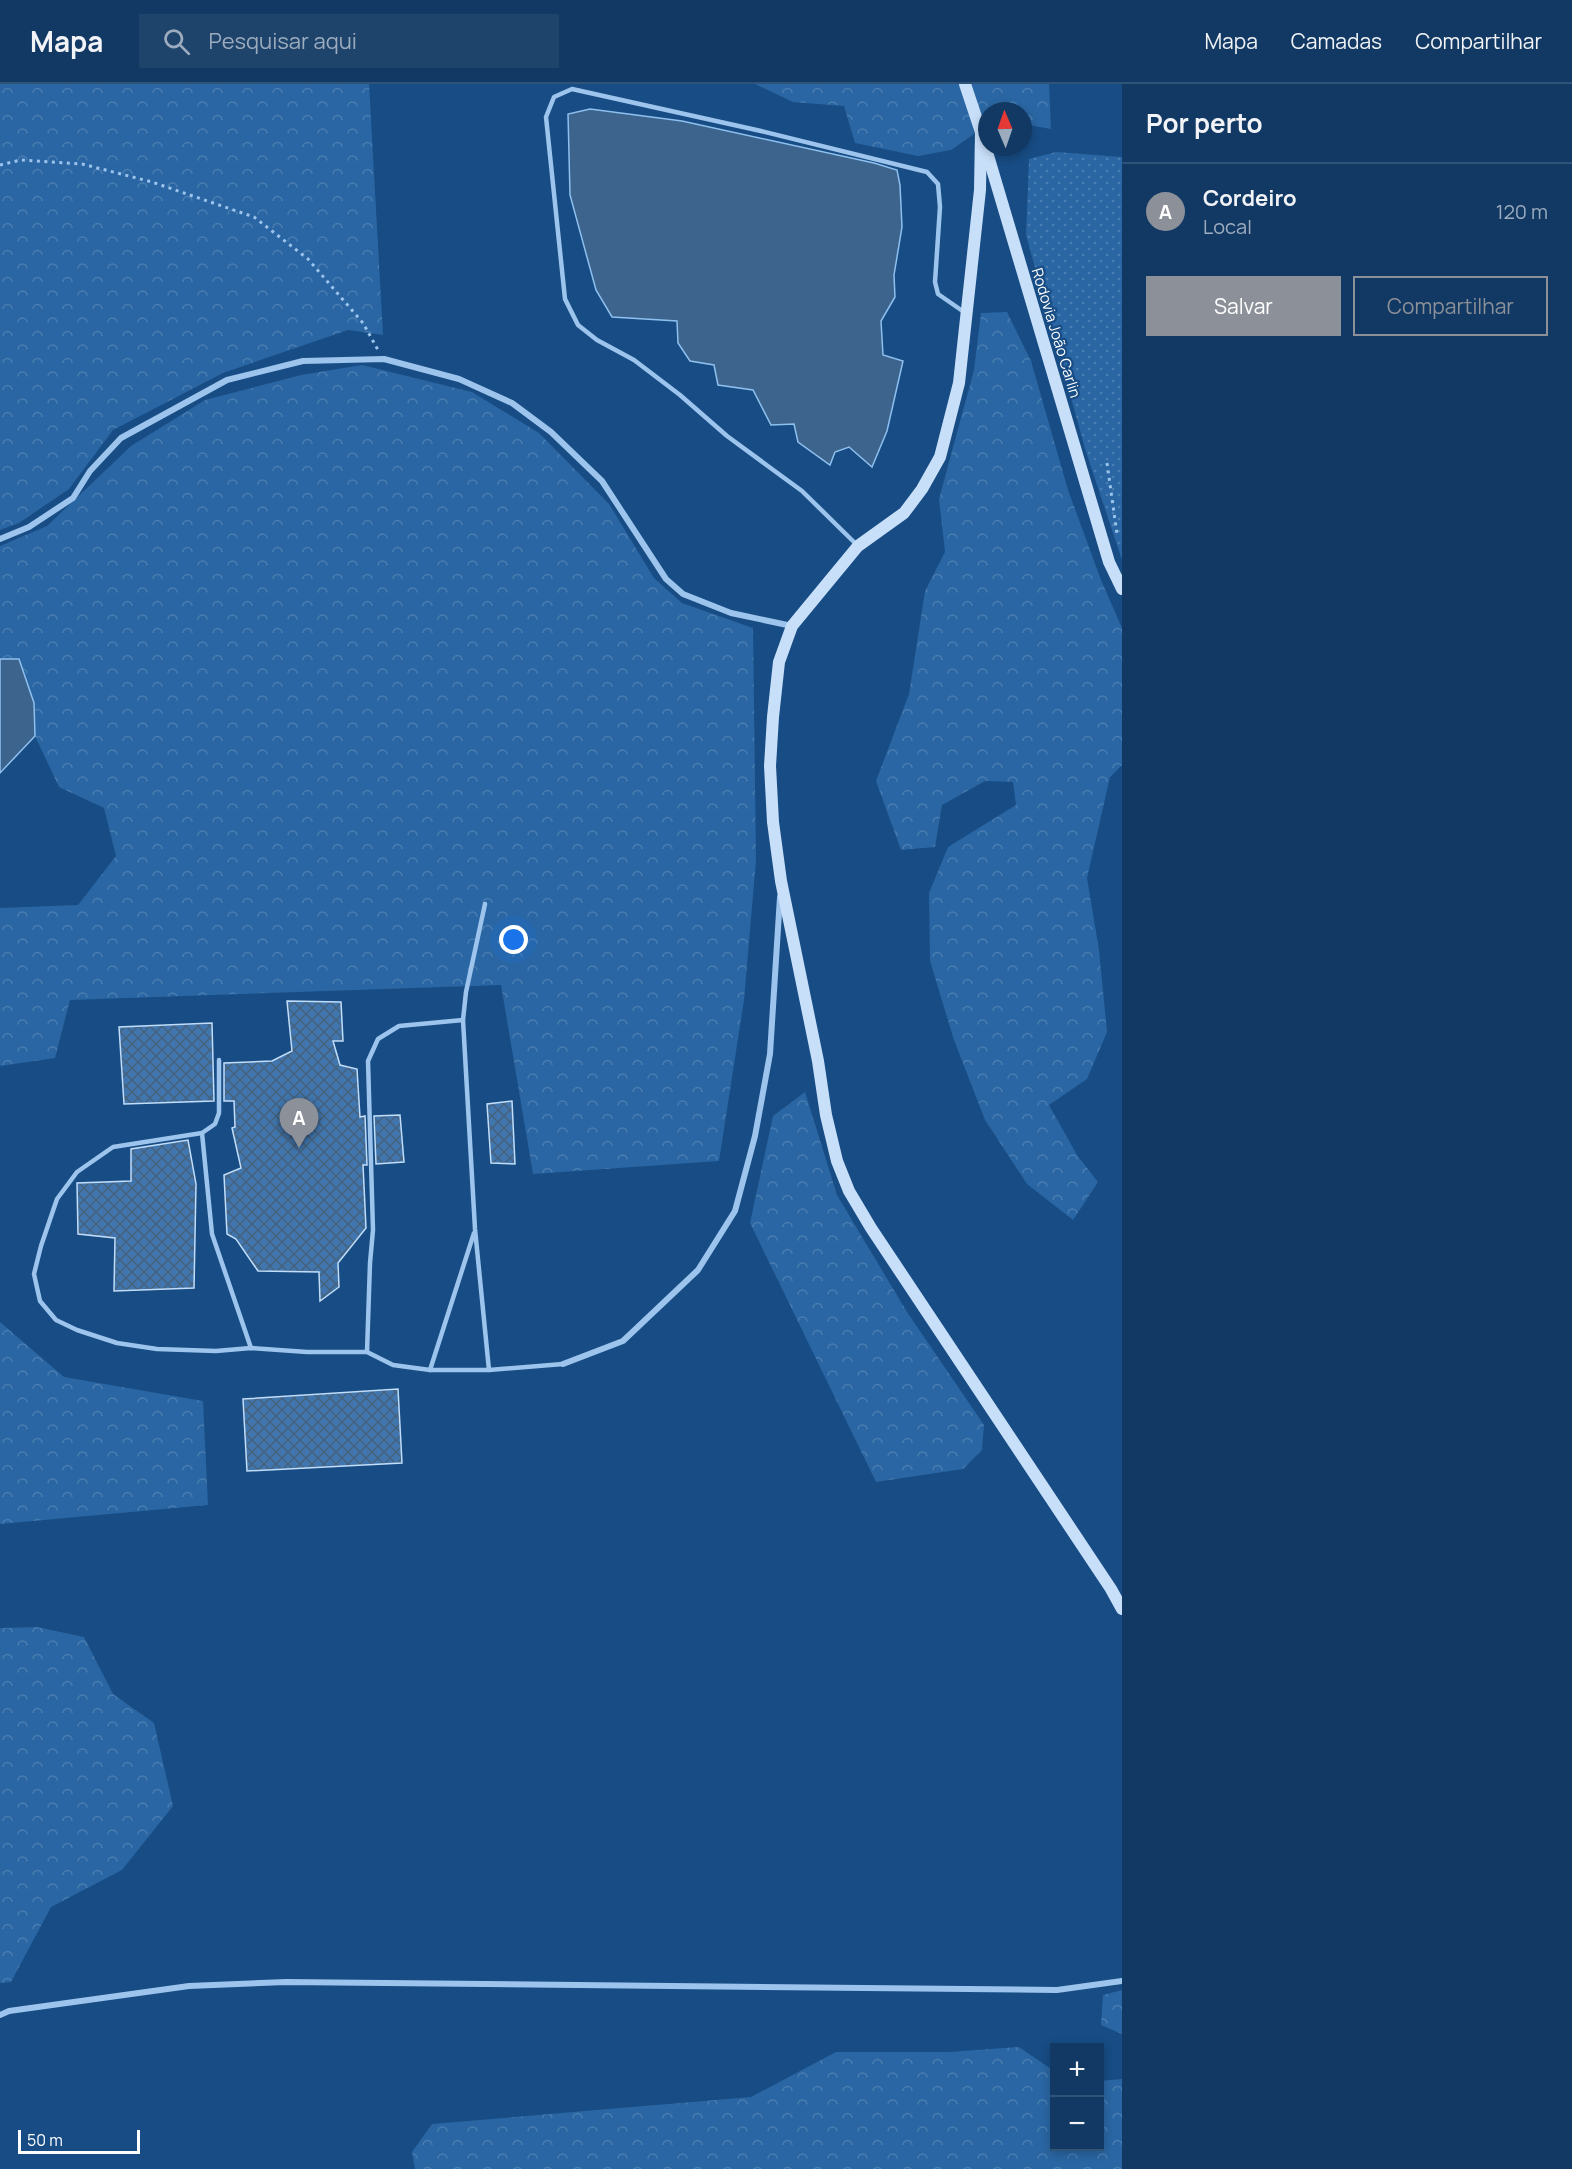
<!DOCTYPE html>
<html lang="pt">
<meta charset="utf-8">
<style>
:root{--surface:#113963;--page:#1e446c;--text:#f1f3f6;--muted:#9cacbe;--line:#305378;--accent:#8c9099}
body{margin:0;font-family:Manrope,sans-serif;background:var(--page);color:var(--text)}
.controls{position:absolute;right:18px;bottom:18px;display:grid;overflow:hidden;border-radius:0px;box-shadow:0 3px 9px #0003}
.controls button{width:54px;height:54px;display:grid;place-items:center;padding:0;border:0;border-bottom:2px solid var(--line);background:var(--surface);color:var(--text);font:30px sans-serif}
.compass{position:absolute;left:978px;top:18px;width:54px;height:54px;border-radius:50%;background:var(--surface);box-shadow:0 3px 9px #0003;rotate:358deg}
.scale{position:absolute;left:18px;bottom:15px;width:122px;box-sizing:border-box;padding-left:6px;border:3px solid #fff;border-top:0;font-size:16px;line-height:21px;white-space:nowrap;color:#fff;-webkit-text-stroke:4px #174c84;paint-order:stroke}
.you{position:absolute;left:514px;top:856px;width:21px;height:21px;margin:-15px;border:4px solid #fff;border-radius:50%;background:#1a73e8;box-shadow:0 0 0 9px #1a73e833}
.badge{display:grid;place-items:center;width:39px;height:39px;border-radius:50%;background:var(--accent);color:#fff;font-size:20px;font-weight:700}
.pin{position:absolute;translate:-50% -50px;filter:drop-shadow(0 2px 3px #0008)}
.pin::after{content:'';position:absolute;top:32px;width:21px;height:18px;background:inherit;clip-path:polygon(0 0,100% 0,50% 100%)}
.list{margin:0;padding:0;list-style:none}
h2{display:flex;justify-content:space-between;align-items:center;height:78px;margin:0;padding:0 24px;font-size:26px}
h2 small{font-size:20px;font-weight:400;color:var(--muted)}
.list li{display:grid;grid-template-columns:39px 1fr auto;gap:18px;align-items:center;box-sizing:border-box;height:96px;padding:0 24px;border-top:2px solid var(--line)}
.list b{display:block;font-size:22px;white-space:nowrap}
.list p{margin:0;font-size:20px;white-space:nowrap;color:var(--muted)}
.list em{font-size:20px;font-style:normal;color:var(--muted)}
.actions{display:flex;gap:12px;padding:18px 24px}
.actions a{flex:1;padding:14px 0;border:2px solid var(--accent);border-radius:0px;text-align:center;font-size:21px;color:var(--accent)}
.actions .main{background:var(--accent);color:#fff}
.icon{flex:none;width:33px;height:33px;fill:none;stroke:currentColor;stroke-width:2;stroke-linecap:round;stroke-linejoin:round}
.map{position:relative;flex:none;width:1122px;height:2085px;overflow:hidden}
header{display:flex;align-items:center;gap:36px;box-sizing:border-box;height:84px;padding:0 30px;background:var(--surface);border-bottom:2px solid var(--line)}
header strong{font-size:28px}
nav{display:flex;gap:33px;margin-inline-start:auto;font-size:21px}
.search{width:420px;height:54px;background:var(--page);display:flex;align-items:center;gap:15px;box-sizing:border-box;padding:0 21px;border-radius:0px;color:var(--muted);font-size:22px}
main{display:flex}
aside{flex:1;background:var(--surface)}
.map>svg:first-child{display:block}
.grass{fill:url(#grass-dots)}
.forest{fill:url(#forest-crowns)}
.water{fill:#3d648d;stroke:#8ec0ef;stroke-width:1.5}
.building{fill:url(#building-cross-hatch);stroke:#c1ddf9;stroke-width:1.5}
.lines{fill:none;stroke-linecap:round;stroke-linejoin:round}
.path{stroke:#9cc4ed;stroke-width:3;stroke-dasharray:3 4.5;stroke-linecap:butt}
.lane{stroke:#9cc4ed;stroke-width:4.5}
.street{stroke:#9cc4ed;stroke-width:6}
.secondary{stroke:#c8dff9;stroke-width:12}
.labels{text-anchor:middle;stroke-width:4.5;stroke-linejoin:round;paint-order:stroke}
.street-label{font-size:15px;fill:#fff;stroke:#174c84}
</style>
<header>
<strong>Mapa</strong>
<div class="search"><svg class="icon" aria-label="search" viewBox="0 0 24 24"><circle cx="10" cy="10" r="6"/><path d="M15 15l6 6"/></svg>Pesquisar aqui</div>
<nav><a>Mapa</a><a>Camadas</a><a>Compartilhar</a></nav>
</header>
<main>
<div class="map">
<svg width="1122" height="2085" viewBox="0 0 1122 2085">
<defs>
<pattern id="grass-dots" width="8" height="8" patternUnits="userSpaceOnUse" patternTransform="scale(1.5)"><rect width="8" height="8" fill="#2a66a3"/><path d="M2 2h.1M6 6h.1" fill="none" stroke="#4a7db1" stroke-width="1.8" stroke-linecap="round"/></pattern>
<pattern id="forest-crowns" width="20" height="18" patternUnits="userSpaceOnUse" patternTransform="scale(1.5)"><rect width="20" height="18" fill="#2a66a3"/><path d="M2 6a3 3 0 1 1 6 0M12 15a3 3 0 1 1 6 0" fill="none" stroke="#4a7db1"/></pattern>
<pattern id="building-cross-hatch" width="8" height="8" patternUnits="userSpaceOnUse" patternTransform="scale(1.5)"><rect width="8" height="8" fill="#4076ad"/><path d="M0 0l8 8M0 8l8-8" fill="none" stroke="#46617c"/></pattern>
</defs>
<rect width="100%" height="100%" fill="#174c84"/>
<polygon class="grass" points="1056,68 1122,73 1122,476 1086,368 1026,151 1029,75"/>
<g class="forest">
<polygon points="0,0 369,0 383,251 348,246 223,289 113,346 69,405 19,439 0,446"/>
<polygon points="755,0 1049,0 1051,45 1023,40 1023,27 987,27 987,41 951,66 918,72 855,59 844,22 793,18"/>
<polygon points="1007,228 1031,277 1068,406 1101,496 1122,544 1122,681 1110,693 1087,794 1099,866 1107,948 1087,995 1049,1021 1077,1071 1098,1098 1073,1136 1027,1100 985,1036 954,956 930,877 929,809 948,763 1016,721 1013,698 985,697 942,721 935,763 901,766 876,697 909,610 925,507 945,468 939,415 974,286 981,229"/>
<polygon points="362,281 472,308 539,349 609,420 654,494 682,519 753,544 756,776 744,916 719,1077 533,1090 501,901 70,916 55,974 0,982 0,824 78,821 116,772 104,724 59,703 35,652 34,619 19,575 0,575 0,462 47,442 131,362 205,316 301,291"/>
<polygon points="805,1008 837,1111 907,1228 984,1341 982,1366 963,1385 876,1398 750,1139 773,1032"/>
<polygon points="0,1238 64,1293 203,1317 208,1421 0,1440"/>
<polygon points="37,1543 84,1553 113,1610 154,1639 173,1722 122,1786 51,1823 11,1898 0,1899 0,1544"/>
<polygon points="1122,1906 1122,1950 1101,1941 1103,1911"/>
<polygon points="1019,1963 1054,1987 1054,2062 1100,2062 1100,1997 1122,1995 1122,2085 415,2085 412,2068 432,2040 751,2013 836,1968 949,1968"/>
</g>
<g class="water">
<polygon points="590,25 682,37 874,79 897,86 900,101 902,143 894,191 895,213 881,237 883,271 903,277 887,347 872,383 849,363 835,368 830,381 798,358 794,340 771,341 753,306 718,301 714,281 690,277 678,259 677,237 612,233 596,206 570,111 568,30"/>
<polygon points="0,575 19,575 34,619 35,652 0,689"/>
</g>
<g class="building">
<polygon points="287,917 341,918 343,957 333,957 340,981 357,985 360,1033 365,1032 367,1081 363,1081 366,1144 338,1179 339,1203 320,1217 319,1188 258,1187 236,1155 227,1150 224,1091 241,1084 232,1044 235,1043 234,1017 224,1017 224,979 272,977 292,967"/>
<polygon points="212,939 214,1017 124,1020 119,943"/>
<polygon points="512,1017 515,1080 491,1079 487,1020"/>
<polygon points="400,1031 404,1078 376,1080 374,1032"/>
<polygon points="188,1056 196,1100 194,1204 114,1207 115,1154 78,1150 77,1099 131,1097 131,1065"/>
<polygon points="398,1305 402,1379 247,1387 243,1315"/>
</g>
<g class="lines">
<g class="path">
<polyline points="0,81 21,76 82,80 152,98 254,133 308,175 363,239 378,266"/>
<polyline points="1107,379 1117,450"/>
</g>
<g class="lane">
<polyline points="858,462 802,407 727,352 680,311 634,276 597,256 578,241 565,215 546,33 554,13 572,5 761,47 927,88 938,100 940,123 935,198 938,210 964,228"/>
<polyline points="485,820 466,908 463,936 475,1145 489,1286"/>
<polyline points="219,976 219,1029 215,1040 202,1049 212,1150 251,1264"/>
<polyline points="202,1049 113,1063 77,1088 57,1115 41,1162 34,1190 40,1217 56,1236 77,1246 117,1259 157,1265 216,1267 251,1264 307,1268 367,1268 393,1281 430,1286 489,1286 563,1280"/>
<polyline points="367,1268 370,1179 373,1146 368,977 378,955 399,942 463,936"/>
<polyline points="430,1286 474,1149"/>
</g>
<g class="street">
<polyline points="0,455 29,443 73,414 90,387 121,354 227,296 303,277 384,275 459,295 512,319 551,348 602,397 666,495 683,510 731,529 792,542"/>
<polyline points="563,1280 623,1257 698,1186 735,1127 755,1052 770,970 780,813"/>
<polyline points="0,1931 9,1927 189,1902 286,1898 1057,1906 1122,1897"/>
</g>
<g class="secondary">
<polyline points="965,0 981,48 1109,478 1122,505"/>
<polyline points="981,48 980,106 959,299 940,373 922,405 904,429 858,462 792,542 779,578 773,633 770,682 773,738 781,797 818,977 826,1031 837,1077 849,1107 871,1144 1111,1505 1122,1525"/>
</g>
</g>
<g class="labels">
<g class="street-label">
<text transform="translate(1056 249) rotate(73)" y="5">Rodovia João Carlin</text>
</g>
</g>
</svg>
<div class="controls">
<button>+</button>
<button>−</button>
</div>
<svg class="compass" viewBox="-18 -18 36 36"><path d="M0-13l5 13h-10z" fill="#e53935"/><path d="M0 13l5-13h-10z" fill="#9cacbe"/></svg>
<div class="scale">50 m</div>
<div class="you"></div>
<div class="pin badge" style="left:299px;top:1064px">A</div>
</div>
<aside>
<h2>Por perto<small></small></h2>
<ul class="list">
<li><span class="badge">A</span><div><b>Cordeiro</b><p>Local</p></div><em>120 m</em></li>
</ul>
<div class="actions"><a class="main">Salvar</a><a>Compartilhar</a></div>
</aside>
</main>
